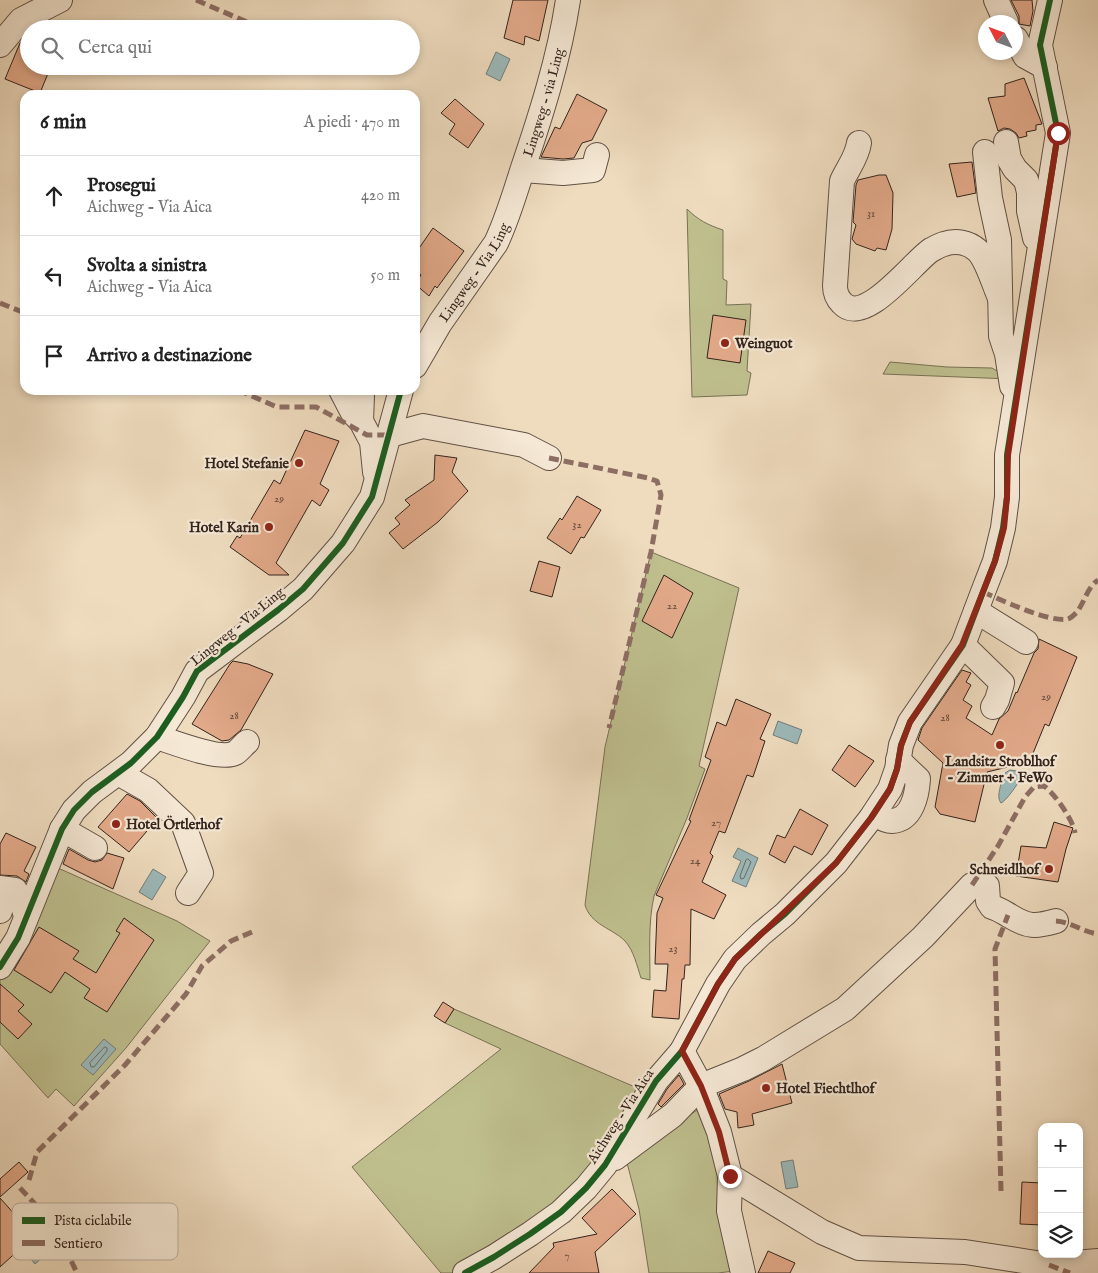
<!DOCTYPE html>
<html lang="it">
<meta charset="utf-8">
<style>
:root{--surface:#fff;--page:#f6f6f6;--text:#222;--muted:#767676;--line:#e0e0e0}
body{margin:0;font-family:"IM FELL English",serif;background:var(--page);color:var(--text)}
.controls{position:absolute;right:15px;bottom:15px;display:grid;overflow:hidden;border-radius:10px;box-shadow:0 2px 8px #0003}
.controls button{width:45px;height:45px;display:grid;place-items:center;padding:0;border:0;border-bottom:1px solid var(--line);background:var(--surface);color:var(--text);font:25px sans-serif}
.compass{position:absolute;left:978px;top:15px;width:45px;height:45px;border-radius:50%;background:var(--surface);box-shadow:0 2px 8px #0003;rotate:312deg}
.stop{position:absolute;width:15px;height:15px;margin:-11px;border:4px solid #8f2418;border-radius:50%;background:#fff}
.stop.end{background:#8f2418;border-color:#fff;box-shadow:0 1px 5px #0008}
.list{margin:0;padding:0;list-style:none}
h2{display:flex;justify-content:space-between;align-items:center;height:65px;margin:0;padding:0 20px;font-size:21px}
h2 small{font-size:16px;font-weight:400;color:var(--muted)}
.list li{display:grid;grid-template-columns:32px 1fr auto;gap:15px;align-items:center;box-sizing:border-box;height:80px;padding:0 20px;border-top:1px solid var(--line)}
.list b{display:block;font-size:19px;white-space:nowrap}
.list p{margin:0;font-size:16px;white-space:nowrap;color:var(--muted)}
.list em{font-size:16px;font-style:normal;color:var(--muted)}
.icon{flex:none;width:28px;height:28px;fill:none;stroke:currentColor;stroke-width:2;stroke-linecap:round;stroke-linejoin:round}
.map{position:relative;flex:none;width:1098px;height:1273px;overflow:hidden}
.search{position:absolute;background:var(--surface);box-shadow:0 2px 8px #0003;left:20px;top:20px;width:400px;height:55px;display:flex;align-items:center;gap:12px;box-sizing:border-box;padding:0 18px;border-radius:28px;color:var(--muted);font-size:19px}
.panel{position:absolute;background:var(--surface);box-shadow:0 2px 8px #0003;left:20px;top:90px;width:400px;height:305px;border-radius:15px}
.map>svg:first-child{display:block}
.green{fill:#bfbf8e;stroke:#787155}
.water{fill:#9cb9ba;stroke:#727d7b}
.lines{fill:none;stroke-linecap:round;stroke-linejoin:round}
.shore{stroke:#676e6b;stroke-width:1}
.building{fill:#e3aa8a;stroke:#32231c}
.minor-casing{stroke:#615145;stroke-width:26}
.minor{stroke:#f5e8d5;stroke-width:24}
.quiet{stroke:#8d6e63;stroke-width:5;stroke-dasharray:10 5;stroke-linecap:butt}
.cycleway-casing{stroke:#f5e8d5;stroke-width:9}
.cycleway{stroke:#1b5e20;stroke-width:6}
.route{stroke:#8f2418;stroke-width:6}
.poi-dot{fill:#8f2418;stroke:#f5e8d5;stroke-width:2}
.labels{text-anchor:middle;stroke-width:4.5;stroke-linejoin:round;paint-order:stroke}
.number-label{font-size:11px;fill:#5e4538}
.street-label{font-size:14px;fill:#32231c;stroke:#f5e8d5}
.poi-label{font-size:14px;font-weight:bold;fill:#32231c;stroke:#f5e8d5;text-anchor:start}
.key{fill:#f5e8d5;stroke:#baad9e;stroke-width:1}
.key-label{font-size:14px;fill:#32231c}
</style>
<div class="map">
<svg width="1098" height="1273" viewBox="0 0 1098 1273">
<rect width="100%" height="100%" fill="#efdcbf"/>
<filter id="stains"><feTurbulence type="fractalNoise" baseFrequency=".004" numOctaves="4"/><feColorMatrix values="0 0 0 0 .2 0 0 0 0 .09 0 0 0 0 .02 0 0 0 .5 -.17"/></filter>
<radialGradient id="worn" r=".72"><stop offset=".6" stop-color="#630" stop-opacity="0"/><stop offset="1" stop-color="#630" stop-opacity=".3"/></radialGradient>
<g class="green">
<path d="M687 209C698 220 708 225 723 230V279L727 281 726 305 751 304 747 371 751 373 747 395 692 397Z"/>
<polygon points="890,362 947,367 992,368 1011,379 883,374"/>
<path d="M651 552 739 588 699 766 705 769 687 818 654 896C648 923 650 952 650 980L641 978C637 966 634 951 625 941 612 928 591 925 585 905L605 747Z"/>
<polygon points="49,864 177,921 210,941 126,1048 74,1106 56,1089 48,1098 0,1044 0,968"/>
<polygon points="454,1009 649,1093 605,1165 467,1273 441,1273 352,1167 501,1049 445,1023"/>
<polygon points="703,1107 719,1168 734,1271 718,1273 649,1273 639,1209 626,1159 671,1125"/>
</g>
<g class="water">
<polygon points="496,52 510,59 500,81 486,74"/>
<polygon points="778,721 802,730 797,744 773,735"/>
<path d="M1010 770 1017 771C1019 774 1021 775 1020 779 1018 784 1006 801 1001 803 996 797 1001 788 1001 781H1004L1005 773Z"/>
<polygon points="738,848 758,858 746,887 732,881 741,861 733,857"/>
<polygon points="153,869 166,877 152,900 139,892"/>
<polygon points="104,1039 116,1049 93,1075 81,1065"/>
<polygon points="793,1160 798,1187 786,1189 781,1162"/>
<polygon points="42,1238 52,1249 35,1264 26,1253"/>
</g>
<g class="lines">
<g class="shore">
<polygon points="748,859 751,862 744,878 741,879 740,876 746,860"/>
<polygon points="105,1047 107,1048 107,1051 94,1067 91,1067 90,1063"/>
</g>
</g>
<g class="building">
<polygon points="513,0 548,0 539,41 525,36 524,45 504,38"/>
<polygon points="1011,0 1032,0 1033,11 1030,26 1019,24 1019,16"/>
<polygon points="29,32 29,66 51,66 40,93 5,79 20,43"/>
<polygon points="1024,78 1042,124 1036,125 1036,130 1026,132 1027,136 1019,138 1016,133 1010,129 1004,128 998,131 988,98 1005,96 1005,84"/>
<polygon points="577,94 607,110 592,140 582,143 574,158 563,159 541,157 555,127 560,129"/>
<polygon points="455,99 484,124 468,148 449,134 455,124 441,113"/>
<polygon points="972,162 976,193 957,197 949,164"/>
<polygon points="879,175 886,175 893,193 892,229 886,250 877,248 875,251 856,244 852,239 856,225 853,222 856,185 858,180"/>
<polygon points="433,228 464,251 437,288 435,286 429,296 415,284 421,275 415,271 415,254"/>
<polygon points="713,315 746,320 740,363 707,358"/>
<polygon points="305,430 339,441 320,484 329,490 320,506 312,500 276,563 289,575 269,575 230,547 237,536 240,538 274,480 280,484"/>
<polygon points="435,455 457,458 452,472 468,491 438,522 403,549 389,533 400,524 395,518 410,505 405,500 434,480"/>
<polygon points="577,496 601,510 584,538 581,537 571,554 547,538 560,518 562,520"/>
<polygon points="539,561 560,567 552,597 530,591"/>
<polygon points="664,575 693,593 672,638 642,621"/>
<polygon points="1039,639 1077,657 1049,726 1045,724 1029,763 1023,756 1016,765 987,772 975,822 940,814 935,807 943,763 918,740 922,728 962,670 971,673 966,682 971,685 963,700 972,706 966,718 992,735 999,719 1008,711 1016,692 1017,693 1034,653 1038,649"/>
<polygon points="233,661 248,664 273,674 241,730 229,740 222,741 192,724 230,664"/>
<polygon points="736,699 771,714 760,739 765,741 753,777 747,775 725,833 719,831 710,853 713,856 702,882 726,895 714,919 691,909 690,965 685,965 684,979 682,979 679,1019 652,1017 654,990 666,991 668,964 655,964 657,913 663,898 656,895 691,821 689,820 711,760 705,757 717,722 726,726"/>
<polygon points="849,745 874,761 855,787 832,770"/>
<polygon points="127,794 140,801 156,817 147,831 129,852 98,827"/>
<polygon points="800,809 828,825 812,855 794,846 785,863 769,854 777,835 785,838"/>
<polygon points="1054,822 1073,828 1066,849 1058,882 1016,876 1021,846 1046,848"/>
<polygon points="6,833 36,847 24,871 29,874 26,882 17,876 0,875 0,844"/>
<polygon points="69,849 88,860 95,862 102,860 107,853 124,858 113,889 63,864"/>
<polygon points="124,918 154,940 107,1012 84,998 90,989 65,972 51,993 14,970 39,927 79,951 73,959 96,973 120,933 116,931"/>
<polygon points="0,984 24,1005 18,1011 32,1024 18,1039 0,1022"/>
<polygon points="443,1002 454,1009 445,1023 434,1016"/>
<polygon points="782,1064 792,1103 752,1114 754,1125 738,1128 737,1112 725,1109 719,1094 749,1081"/>
<polygon points="679,1075 684,1084 661,1107 658,1104 667,1089"/>
<polygon points="19,1162 28,1172 0,1197 0,1179"/>
<polygon points="1022,1182 1042,1183 1042,1225 1020,1224"/>
<polygon points="612,1189 636,1214 595,1252 599,1273 529,1273 554,1247 553,1243 597,1234 582,1218"/>
<polygon points="0,1198 34,1236 0,1267"/>
<polygon points="768,1251 795,1263 790,1273 758,1273"/>
</g>
<g class="lines">
<g class="minor-casing">
<g id="minor">
<polyline points="996,0 1006,22"/>
<polyline points="1016,39 1025,56 1045,67"/>
<polyline points="0,45 21,20 60,0"/>
<polyline points="1006,142 1009,159 1015,169 1026,180 1029,192 1029,211 1035,238"/>
<path d="M859 143C857 157 848 168 842 181L835 286C835 293 837 298 842 303 864 328 914 261 931 250 935 248 940 245 944 244 955 240 968 242 977 250 987 259 994 285 1000 298"/>
<polyline points="985,152 990,198 999,240 1001,336 1007,354 1012,386"/>
<polyline points="523,170 563,173 593,170 597,155"/>
<path id="s1" d="M415 366 440 323 496 243C507 220 514 196 522 171 541 115 559 59 568 0"/>
<polyline points="341,390 353,413 361,421"/>
<polyline points="360,390 362,395 361,421 372,442 375,472"/>
<polyline points="390,435 423,426 524,445 549,458"/>
<polyline points="976,611 1026,642"/>
<polyline points="963,645 1002,683 997,700 993,707"/>
<path d="M157 737C173 742 220 761 235 753 239 751 243 745 247 742"/>
<polyline points="118,773 148,790 183,823 201,873 188,893"/>
<path d="M874 814C879 817 886 821 892 821 912 820 917 795 918 779L898 760"/>
<polyline points="62,829 95,848"/>
<polyline points="0,888 15,890 22,903 26,916"/>
<polyline points="0,911 6,889"/>
<polyline points="0,967 18,938 62,829 74,810 92,792 131,763 157,737 183,697 197,671 278,610 303,589 343,543 372,497 401,390"/>
<polyline points="682,1051 701,1086 719,1132 730,1176 729,1211 743,1273"/>
<path d="M615 1158 673 1115 701 1086 743 1069 763 1059 845 1009 923 937 972 885 982 883 987 886 988 901 992 907C999 909 1003 912 1010 916 1028 927 1035 927 1056 921"/>
<polyline points="730,1176 822,1232 859,1248 965,1252 1049,1265 1098,1261"/>
<polyline points="465,1273 494,1257 530,1234 561,1212 586,1188 605,1165 656,1081 682,1051 718,984 735,959 761,934 785,914 836,863 871,818 890,789 897,769 901,745 910,722 963,645 983,592 995,561 1003,528 1007,497 1007,455 1058,133 1040,45 1050,0"/>
</g>
</g>
<use href="#minor" class="minor"/>
<g class="quiet">
<polyline points="196,0 263,29"/>
<polyline points="0,303 25,313"/>
<polyline points="238,390 277,407 316,407 367,435 390,435"/>
<polyline points="549,458 648,478 657,481 661,495 651,552 609,728"/>
<path d="M983 592C1001 600 1050 623 1068 619 1071 618 1075 614 1077 612 1085 601 1087 588 1098 580"/>
<path d="M972 885 998 846 1025 797 1034 787 1044 786C1055 794 1073 820 1075 833"/>
<path d="M1056 921C1071 922 1083 932 1098 934"/>
<polyline points="29,1180 37,1152 125,1065 186,994 202,966 231,941 252,932"/>
<polyline points="20,1188 36,1205 60,1237 76,1271"/>
<polyline points="1001,1191 995,949 1008,915"/>
<polyline points="1049,1265 1070,1273"/>
</g>
<g class="cycleway-casing">
<g id="cycleway">
<polyline points="0,967 18,938 62,829 74,810 92,792 131,763 157,737 183,697 197,671 278,610 303,589 343,543 372,497 401,390"/>
<polyline points="465,1273 494,1257 530,1234 561,1212 586,1188 605,1165 656,1081 682,1051 718,984 735,959 761,934 785,914 836,863 871,818 890,789 897,769 901,745 910,722 963,645 983,592 995,561 1003,528 1007,497 1007,455 1058,133 1040,45 1050,0"/>
</g>
</g>
<use href="#cycleway" class="cycleway"/>
</g>
<g class="lines">
<polyline class="route" points="730,1176 719,1132 701,1086 682,1051 718,984 735,959 836,863 871,818 890,789 897,769 901,746 910,722 962,645 995,561 1004,528 1007,497 1008,455 1058,133"/>
</g>
<g class="poi-dot">
<circle cx="725" cy="343" r="5"/>
<circle cx="299" cy="463" r="5"/>
<circle cx="269" cy="527" r="5"/>
<circle cx="1000" cy="745" r="5"/>
<circle cx="116" cy="824" r="5"/>
<circle cx="1049" cy="869" r="5"/>
<circle cx="766" cy="1088" r="5"/>
</g>
<g class="labels">
<g class="number-label">
<text x="871" y="217">31</text>
<text x="279" y="502">29</text>
<text x="577" y="528">32</text>
<text x="672" y="609">22</text>
<text x="1046" y="700">29</text>
<text x="234" y="719">28</text>
<text x="945" y="721">28</text>
<text x="716" y="826">27</text>
<text x="695" y="864">24</text>
<text x="673" y="952">23</text>
<text x="567" y="1259">7</text>
</g>
<g class="street-label">
<text dy="5" stroke="none"><textPath href="#s1" startOffset="296">Lingweg - via Ling</textPath></text>
<text dy="5" stroke="none"><textPath href="#s1" startOffset="111">Lingweg - Via Ling</textPath></text>
<text transform="translate(237 626) rotate(-39)" y="5">Lingweg - Via Ling</text>
<text transform="translate(620 1116) rotate(-57)" y="5">Aichweg - Via Aica</text>
</g>
<g class="poi-label">
<text x="735" y="348">Weinguot</text>
<text x="289" y="468" text-anchor="end">Hotel Stefanie</text>
<text x="259" y="532" text-anchor="end">Hotel Karin</text>
<text x="1000" y="766" text-anchor="middle">Landsitz Stroblhof<tspan x="1000" dy="16">- Zimmer + FeWo</tspan></text>
<text x="126" y="829">Hotel Örtlerhof</text>
<text x="1039" y="874" text-anchor="end">Schneidlhof</text>
<text x="776" y="1093">Hotel Fiechtlhof</text>
</g>
</g>
<rect x="12" y="1203" width="166" height="57" rx="8" class="key"/>
<rect x="22" y="1217" width="23" height="7" fill="#1b5e20"/>
<rect x="22" y="1240" width="23" height="6" fill="#8d6e63"/>
<g class="key-label">
<text x="54" y="1225">Pista ciclabile</text>
<text x="54" y="1248">Sentiero</text>
</g>
<rect width="100%" height="100%" filter="url(#stains)"/>
<rect width="100%" height="100%" fill="url(#worn)"/>
</svg>
<div class="controls">
<button>+</button>
<button>−</button>
<button><svg class="icon" aria-label="layers" viewBox="0 0 24 24"><path d="M12 4l9 5-9 5-9-5zM3 14l9 5 9-5"/></svg></button>
</div>
<svg class="compass" viewBox="-18 -18 36 36"><path d="M0-13l5 13h-10z" fill="#e53935"/><path d="M0 13l5-13h-10z" fill="#767676"/></svg>
<div class="stop" style="left:1058px;top:133px"></div>
<div class="stop end" style="left:730px;top:1176px"></div>
<div class="search"><svg class="icon" aria-label="search" viewBox="0 0 24 24"><circle cx="10" cy="10" r="6"/><path d="M15 15l6 6"/></svg>Cerca qui</div>
<section class="panel">
<h2>6 min<small>A piedi · 470 m</small></h2>
<ul class="list">
<li><svg class="icon" aria-label="ahead" viewBox="0 0 24 24"><path d="M12 20V5M6 11l6-6 6 6"/></svg><div><b>Prosegui</b><p>Aichweg - Via Aica</p></div><em>420 m</em></li>
<li><svg class="icon" aria-label="left" viewBox="0 0 24 24"><path d="M17 20v-9H6M10 6l-5 5 5 5"/></svg><div><b>Svolta a sinistra</b><p>Aichweg - Via Aica</p></div><em>50 m</em></li>
<li><svg class="icon" aria-label="arrive" viewBox="0 0 24 24"><path d="M6 21V4h12l-3 4 3 4H6"/></svg><div><b>Arrivo a destinazione</b></div></li>
</ul>
</section>
</div>
